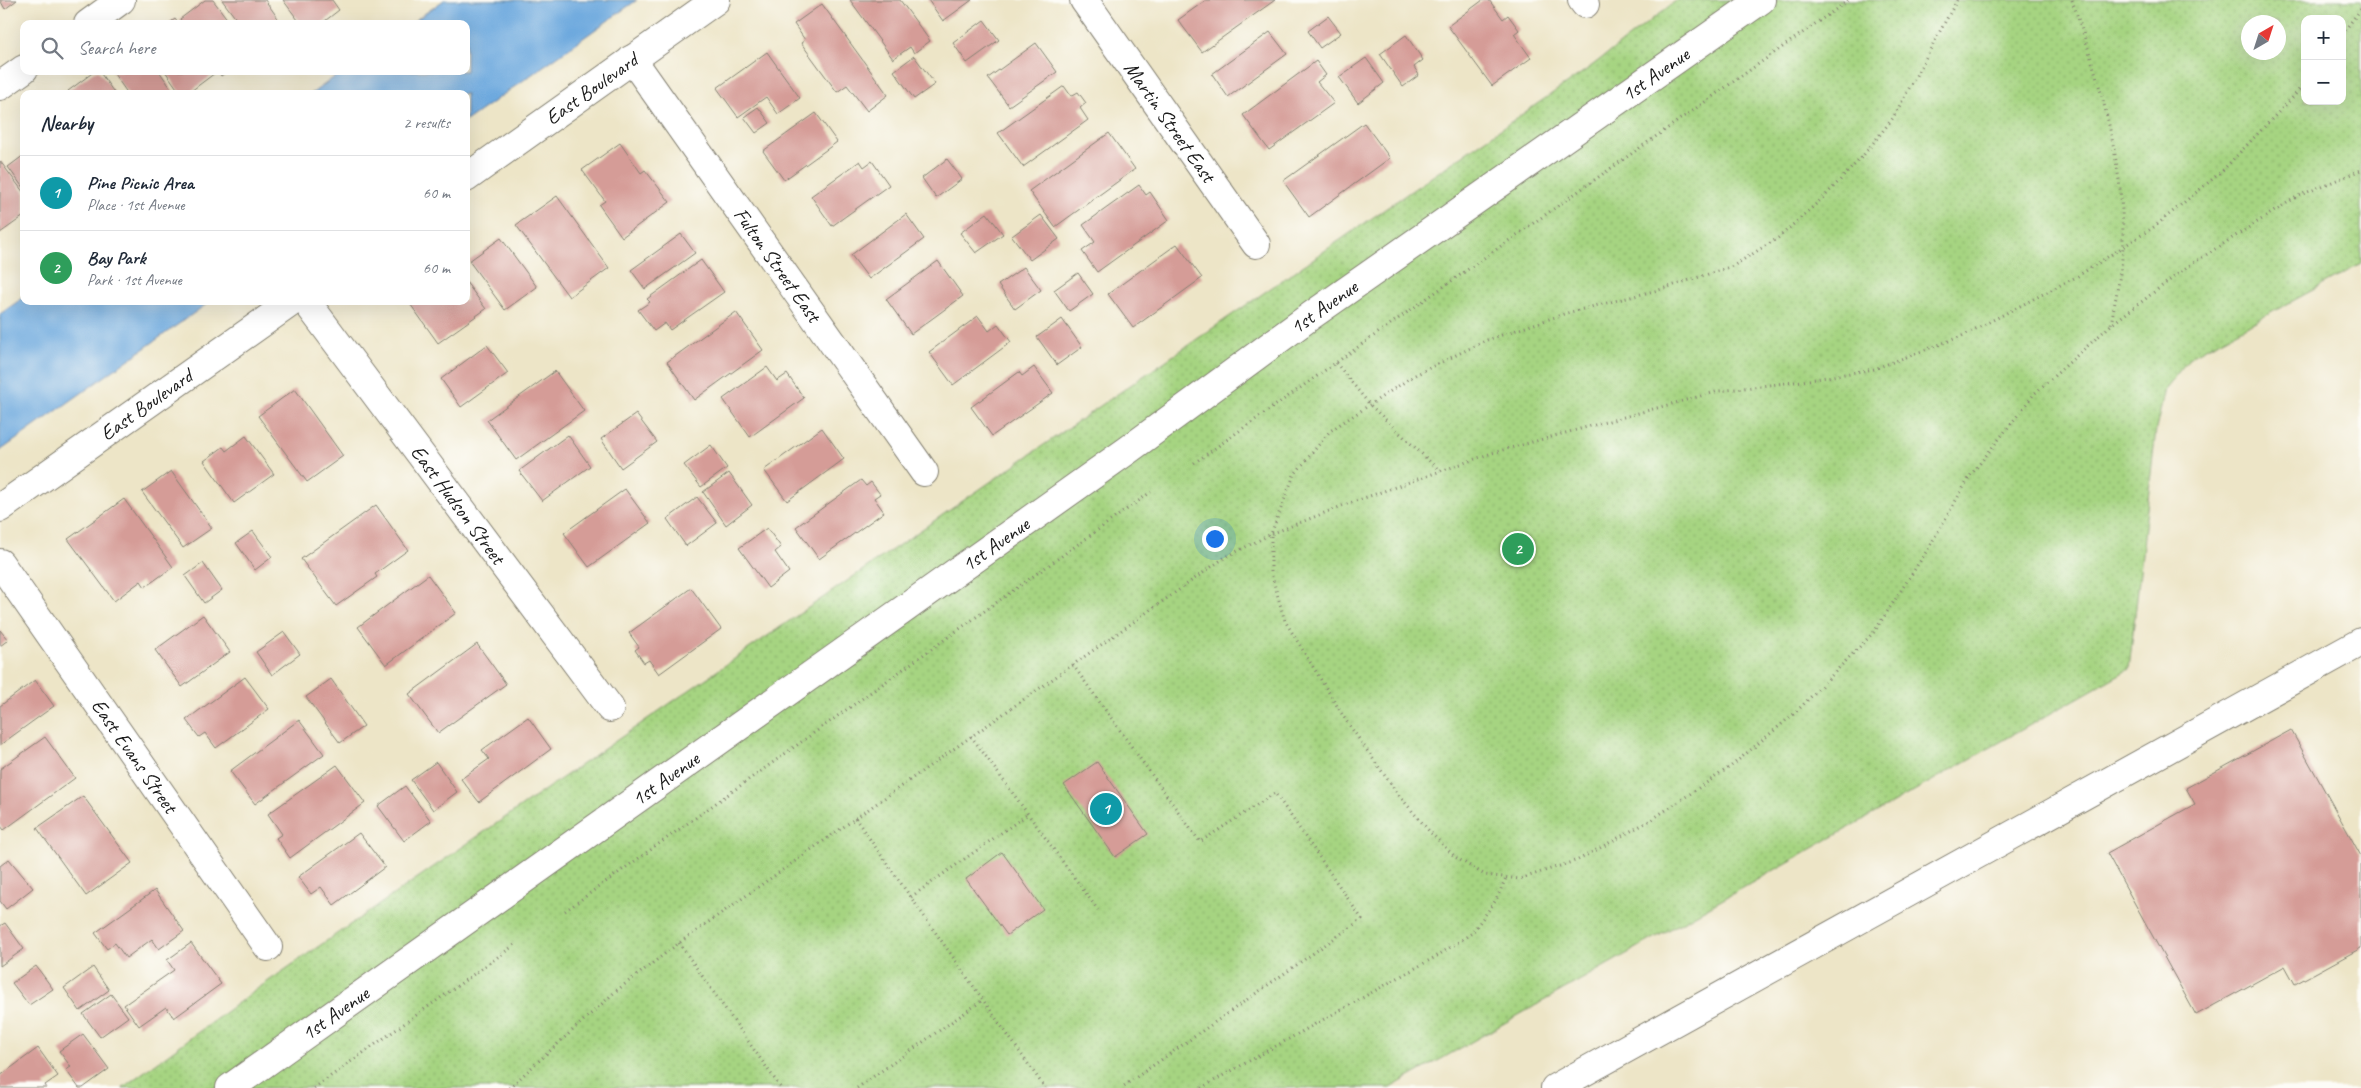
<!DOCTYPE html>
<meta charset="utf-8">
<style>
:root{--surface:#fff;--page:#f2f2f3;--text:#1f2937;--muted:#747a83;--line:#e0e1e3;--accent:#2563eb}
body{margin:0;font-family:Caveat,sans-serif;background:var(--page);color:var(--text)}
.controls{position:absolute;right:15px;top:15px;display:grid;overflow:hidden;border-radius:10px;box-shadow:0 5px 20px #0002}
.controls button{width:45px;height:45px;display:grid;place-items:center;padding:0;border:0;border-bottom:1px solid var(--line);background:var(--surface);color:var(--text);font:25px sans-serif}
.compass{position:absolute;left:2241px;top:15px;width:45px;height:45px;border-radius:50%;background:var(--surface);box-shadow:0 5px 20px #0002;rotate:39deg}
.you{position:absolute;left:1214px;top:538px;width:18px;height:18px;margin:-12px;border:4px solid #fff;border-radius:50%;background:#1a73e8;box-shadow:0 0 0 8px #1a73e833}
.badge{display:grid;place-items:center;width:32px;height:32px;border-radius:50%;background:var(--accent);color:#fff;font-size:16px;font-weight:700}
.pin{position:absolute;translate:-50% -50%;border:2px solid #fff;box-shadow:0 1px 5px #0006}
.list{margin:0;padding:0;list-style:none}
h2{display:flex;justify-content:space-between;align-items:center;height:65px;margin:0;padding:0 20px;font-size:21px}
h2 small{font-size:16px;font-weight:400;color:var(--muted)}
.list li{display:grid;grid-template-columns:32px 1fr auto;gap:15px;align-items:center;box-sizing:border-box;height:75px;padding:0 20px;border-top:1px solid var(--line)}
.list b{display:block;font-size:19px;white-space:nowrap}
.list p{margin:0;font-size:16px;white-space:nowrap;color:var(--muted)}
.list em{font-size:16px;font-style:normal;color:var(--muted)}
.icon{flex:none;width:28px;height:28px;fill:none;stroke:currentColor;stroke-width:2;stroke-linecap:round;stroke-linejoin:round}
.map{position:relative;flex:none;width:2361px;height:1088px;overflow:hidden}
.search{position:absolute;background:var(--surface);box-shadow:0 5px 20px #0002;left:20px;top:20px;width:450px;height:55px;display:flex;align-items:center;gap:12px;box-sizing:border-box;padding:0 18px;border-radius:10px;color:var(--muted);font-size:19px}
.panel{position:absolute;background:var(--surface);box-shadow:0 5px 20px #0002;left:20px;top:90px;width:450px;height:215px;border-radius:10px}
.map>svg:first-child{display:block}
.park{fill:url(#park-dots);stroke:#61784e;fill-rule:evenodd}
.water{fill:#6da9de;stroke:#44627d}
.building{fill:#d59c97}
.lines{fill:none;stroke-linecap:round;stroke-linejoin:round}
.minor-casing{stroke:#848072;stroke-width:30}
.path{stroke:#848072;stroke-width:3;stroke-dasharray:1 4;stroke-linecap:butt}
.minor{stroke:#fff;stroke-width:28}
.labels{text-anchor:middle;stroke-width:4;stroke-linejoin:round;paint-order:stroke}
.street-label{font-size:21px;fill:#1c1c1c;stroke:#fdfcf7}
</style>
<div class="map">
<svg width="2361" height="1088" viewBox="0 0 2361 1088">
<defs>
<pattern id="park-dots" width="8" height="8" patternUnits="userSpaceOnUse" patternTransform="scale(1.25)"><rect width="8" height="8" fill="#a6d481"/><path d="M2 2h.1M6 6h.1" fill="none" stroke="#8eb56f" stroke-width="1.8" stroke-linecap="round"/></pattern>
</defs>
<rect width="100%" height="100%" fill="#fdfcf7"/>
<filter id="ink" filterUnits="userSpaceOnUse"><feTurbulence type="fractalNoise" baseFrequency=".02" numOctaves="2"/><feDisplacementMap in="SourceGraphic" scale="10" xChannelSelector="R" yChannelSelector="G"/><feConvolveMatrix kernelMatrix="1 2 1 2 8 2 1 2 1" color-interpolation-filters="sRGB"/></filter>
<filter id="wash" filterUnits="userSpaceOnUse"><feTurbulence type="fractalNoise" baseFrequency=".0096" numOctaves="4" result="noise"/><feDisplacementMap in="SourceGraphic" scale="20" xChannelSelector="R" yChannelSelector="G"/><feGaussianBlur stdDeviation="1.12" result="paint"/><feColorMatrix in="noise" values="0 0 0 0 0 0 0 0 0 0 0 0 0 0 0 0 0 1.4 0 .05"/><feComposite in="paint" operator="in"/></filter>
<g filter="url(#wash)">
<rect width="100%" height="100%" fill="#ede5c7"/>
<path class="park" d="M1677 0H2361V264L2191 356 2165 389 2156 429 2129 669 1390 1088H122L257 989 1589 68ZM2305 19H2342V101H2305ZM2248 22H2278V52H2248Z"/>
<g class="water">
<polygon points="444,0 637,0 466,121 466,94 311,94 343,71 466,71 466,24 410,24"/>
<polygon points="24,297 24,301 211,301 0,451 0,314"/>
</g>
<g id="blocks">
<g class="building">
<polygon points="0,0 17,0 5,9"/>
<polygon points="205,0 213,0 231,24 183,24 180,19"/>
<polygon points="222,0 265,0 282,24 240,24"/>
<polygon points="283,0 332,0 339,10 321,24 301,24"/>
<polygon points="850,0 900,0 930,41 914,53 910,47 893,59"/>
<polygon points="928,0 972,0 943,21"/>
<polygon points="1206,0 1275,0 1202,52 1178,20"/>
<polygon points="1483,0 1489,0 1503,19 1508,15 1519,30 1514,34 1531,58 1492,86 1448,26"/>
<polygon points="822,4 888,95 867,111 847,85 837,92 801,43 805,40 794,24"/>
<polygon points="1328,16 1341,33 1320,48 1308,31"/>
<polygon points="175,19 179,24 168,24"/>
<polygon points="984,20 999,40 967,63 953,43"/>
<polygon points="1270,32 1287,54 1228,97 1212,74"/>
<polygon points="1406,35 1423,60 1414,67 1419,75 1403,87 1380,54"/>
<polygon points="1036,43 1057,72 1009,106 988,78"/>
<polygon points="767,52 800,98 778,114 766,97 738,117 717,88"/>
<polygon points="914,56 935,84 914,99 894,71"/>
<polygon points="1366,58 1384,83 1358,103 1339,77"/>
<polygon points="1316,61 1326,75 1317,82 1334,103 1269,150 1243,115"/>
<polygon points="95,71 99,71 115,94 70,94 68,91"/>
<polygon points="112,71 159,71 175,94 128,94"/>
<polygon points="165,71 214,71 215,73 187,94 181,94"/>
<polygon points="218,71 228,71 221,76"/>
<polygon points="1064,86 1071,96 1078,92 1086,103 1080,108 1088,120 1023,167 998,133"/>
<polygon points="758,107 770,123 756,133 744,117"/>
<polygon points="816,113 837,142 784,180 763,151"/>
<polygon points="1364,123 1390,158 1309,217 1283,181"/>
<polygon points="1109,133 1135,169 1055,227 1029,191"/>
<polygon points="620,143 641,173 645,170 670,202 622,237 599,205 605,201 582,170"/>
<polygon points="24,155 24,189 8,167"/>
<polygon points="947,159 962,179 936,198 922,178"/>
<polygon points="0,161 24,193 24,216 0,233"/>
<polygon points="860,161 864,167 872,161 889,185 832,226 811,196"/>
<polygon points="1139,185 1146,195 1150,192 1169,220 1097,272 1082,251 1095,242 1083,225"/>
<polygon points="557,196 609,268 569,297 516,225"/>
<polygon points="987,213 1003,234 976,253 960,233"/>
<polygon points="906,214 924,239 869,279 851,255"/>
<polygon points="1041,215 1059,239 1030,260 1012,236"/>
<polygon points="681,234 695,253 645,289 631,270"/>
<polygon points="501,238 537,287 505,310 469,261"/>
<polygon points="1177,244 1202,278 1133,328 1108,294"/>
<polygon points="701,260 724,292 670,330 665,323 654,331 638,310 650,302 647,299"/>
<polygon points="938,261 963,296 911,334 886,299"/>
<polygon points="1024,267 1041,290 1015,309 998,285"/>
<polygon points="1078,273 1093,294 1069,311 1054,290"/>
<polygon points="466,282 486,309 438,343 408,301 466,301"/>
<polygon points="736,312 763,350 694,400 667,362"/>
<polygon points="978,316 989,331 998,324 1011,342 953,385 929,352"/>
<polygon points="1062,319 1082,347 1057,365 1037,337"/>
<polygon points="487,345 508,373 461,407 441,379"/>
<polygon points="767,367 777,381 787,374 804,398 750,437 723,399"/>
<polygon points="1034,367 1053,393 992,436 971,407 1019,372 1022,376"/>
<polygon points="555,371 584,411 516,460 487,420"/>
<polygon points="295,389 343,456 307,482 258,416"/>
<polygon points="636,414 657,442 621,468 601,439"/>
<polygon points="822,428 844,459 787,501 764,470"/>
<polygon points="568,435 590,466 542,501 519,471"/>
<polygon points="246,436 274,474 234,503 204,461 223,447 226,451"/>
<polygon points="711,445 727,468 701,487 684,465"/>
<polygon points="171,471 212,528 183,548 142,492"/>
<polygon points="729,473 752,505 726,525 703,492"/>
<polygon points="861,480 866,486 871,482 880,494 874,498 884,512 819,559 796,527"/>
<polygon points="625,489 650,523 589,567 564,533"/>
<polygon points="697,497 717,523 686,546 667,519"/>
<polygon points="124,499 173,567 145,587 141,581 114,601 68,539"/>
<polygon points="376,505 408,550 375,574 377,577 336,606 301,559"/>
<polygon points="767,528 781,547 775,552 789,572 768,588 739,548"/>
<polygon points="253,531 272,557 255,570 236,543"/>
<polygon points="203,563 222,590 204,603 185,576"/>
<polygon points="428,575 456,613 386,665 358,627"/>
<polygon points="691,588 721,629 659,674 649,660 644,663 635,650 639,647 629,633"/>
<polygon points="203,615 230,652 182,687 155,650"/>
<polygon points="0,630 8,640 0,646"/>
<polygon points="284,632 300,654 272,675 256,652"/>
<polygon points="477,644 506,684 438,733 409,694"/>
<polygon points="245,677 269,709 216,748 205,733 199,737 186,720"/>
<polygon points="331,679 364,726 340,743 306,697"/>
<polygon points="35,680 54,706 0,745 0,706"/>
<polygon points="528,717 551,749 479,802 461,779 489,759 482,750"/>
<polygon points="299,720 324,754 255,804 230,771"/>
<polygon points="2291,730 2361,856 2361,948 2295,984 2285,966 2196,1015 2107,853 2195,804 2186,788"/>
<polygon points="45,737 75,778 4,830 0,825 0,769"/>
<polygon points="436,762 457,792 433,810 411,780"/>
<polygon points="1097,762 1148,834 1115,857 1064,785"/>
<polygon points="337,765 365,803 290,858 276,838 282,834 268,814"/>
<polygon points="405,786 431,821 404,841 378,806"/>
<polygon points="83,796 132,863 86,896 37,828"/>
<polygon points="359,833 385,867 334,905 321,887 311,894 298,877"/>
<polygon points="1002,852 1043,909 1007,935 966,879"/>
<polygon points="9,859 33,888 6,909 0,901 0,866"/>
<polygon points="155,890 184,931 159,949 152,939 126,958 115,943 107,949 95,933"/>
<polygon points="5,923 24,949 0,966 0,926"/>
<polygon points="191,943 221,984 174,1018 166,1007 139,1026 124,1005 174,970 167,960"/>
<polygon points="36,966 53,989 29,1005 12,983"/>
<polygon points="93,967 109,990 80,1011 64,988"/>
<polygon points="111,994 128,1017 100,1037 83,1014"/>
<polygon points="83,1034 109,1069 83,1088 79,1088 66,1070 71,1067 59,1051"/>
<polygon points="38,1048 58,1076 45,1085 47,1088 0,1088 0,1076"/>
</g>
</g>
</g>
<g filter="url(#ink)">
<use href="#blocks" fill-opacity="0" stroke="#848072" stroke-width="1"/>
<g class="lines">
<g class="minor-casing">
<g id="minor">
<path id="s1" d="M1084 0 1256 244"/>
<polyline points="1582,0 1585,4"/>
<polyline points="88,24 121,0"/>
<path id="s2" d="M632 59 924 472"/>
<polyline points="0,86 24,69"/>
<path id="s3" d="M466 178 716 0"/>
<path id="s4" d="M306 301 610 708"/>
<path id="s5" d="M0 508 293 301"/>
<path id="s6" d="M0 563 268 947"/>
<path id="s7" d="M230 1088 1128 450 1312 315 1761 0"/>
<polyline points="1555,1088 2361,642"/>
</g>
</g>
<g class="path">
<polyline points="1957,0 1893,118 1862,157 1825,196 1778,238 1733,266 1662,289 1567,313 1487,340 1415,375 1330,431 1294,475 1271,534 1271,573 1285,621 1345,719 1397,793 1430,832 1455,857 1485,875 1520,879 1578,860 1651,820 1730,767 1795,713 1874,632 1928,549 1970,476 2035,393 2111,325 2187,267 2298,196 2361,170"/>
<path d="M2072 0C2099 79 2124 161 2123 245 2122 271 2115 299 2111 325"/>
<polyline points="2342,34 2361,9"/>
<polyline points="1336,363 1370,405 1440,471"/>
<polyline points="1194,463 1849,0"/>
<polyline points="1073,665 1200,842 1275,793 1362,919 1121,1088"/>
<polyline points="971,736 1098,910"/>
<polyline points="855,818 1045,1088"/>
<polyline points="911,897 1028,814"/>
<polyline points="565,911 1151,492"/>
<polyline points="679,943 781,1088"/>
<polyline points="314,1088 516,944"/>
<polyline points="509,1088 616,991 679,943 1224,558 1271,534 1347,504 1492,453 1719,391 1803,381 1874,369 1962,336 2078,276 2154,227 2221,172 2294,96 2305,82"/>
<polyline points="857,1088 983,1000"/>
<polyline points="1201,1088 1437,956 1472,933 1496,900 1506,878"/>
</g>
<use href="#minor" class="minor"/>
</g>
</g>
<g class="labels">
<g class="street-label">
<text dy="7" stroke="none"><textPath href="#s7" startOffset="1749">1st Avenue</textPath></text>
<text dy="7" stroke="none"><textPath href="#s3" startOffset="154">East Boulevard</textPath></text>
<text dy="7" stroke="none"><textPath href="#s1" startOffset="149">Martin Street East</textPath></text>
<text dy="7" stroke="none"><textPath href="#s2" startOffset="252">Fulton Street East</textPath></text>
<text dy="7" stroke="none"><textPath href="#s7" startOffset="1344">1st Avenue</textPath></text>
<text dy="7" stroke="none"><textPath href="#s5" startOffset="179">East Boulevard</textPath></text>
<text dy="7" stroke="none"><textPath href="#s4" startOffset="254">East Hudson Street</textPath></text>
<text dy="7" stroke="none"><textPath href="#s7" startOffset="939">1st Avenue</textPath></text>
<text dy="7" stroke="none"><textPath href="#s6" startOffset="235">East Evans Street</textPath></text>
<text dy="7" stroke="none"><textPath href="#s7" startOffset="534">1st Avenue</textPath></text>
<text dy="7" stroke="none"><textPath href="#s7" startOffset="129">1st Avenue</textPath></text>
</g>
</g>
</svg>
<div class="controls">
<button>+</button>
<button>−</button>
</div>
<svg class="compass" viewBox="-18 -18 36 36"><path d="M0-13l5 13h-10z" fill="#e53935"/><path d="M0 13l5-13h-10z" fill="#747a83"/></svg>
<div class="you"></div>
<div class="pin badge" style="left:1106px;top:809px;background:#0f9aa8">1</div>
<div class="pin badge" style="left:1518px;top:549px;background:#2e9e5b">2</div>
<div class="search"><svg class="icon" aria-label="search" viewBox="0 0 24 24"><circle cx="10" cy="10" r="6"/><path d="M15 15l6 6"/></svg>Search here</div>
<section class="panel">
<h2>Nearby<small>2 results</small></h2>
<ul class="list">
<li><span class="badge" style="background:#0f9aa8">1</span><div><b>Pine Picnic Area</b><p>Place · 1st Avenue</p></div><em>60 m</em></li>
<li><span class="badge" style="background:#2e9e5b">2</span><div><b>Bay Park</b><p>Park · 1st Avenue</p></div><em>60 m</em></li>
</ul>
</section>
</div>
